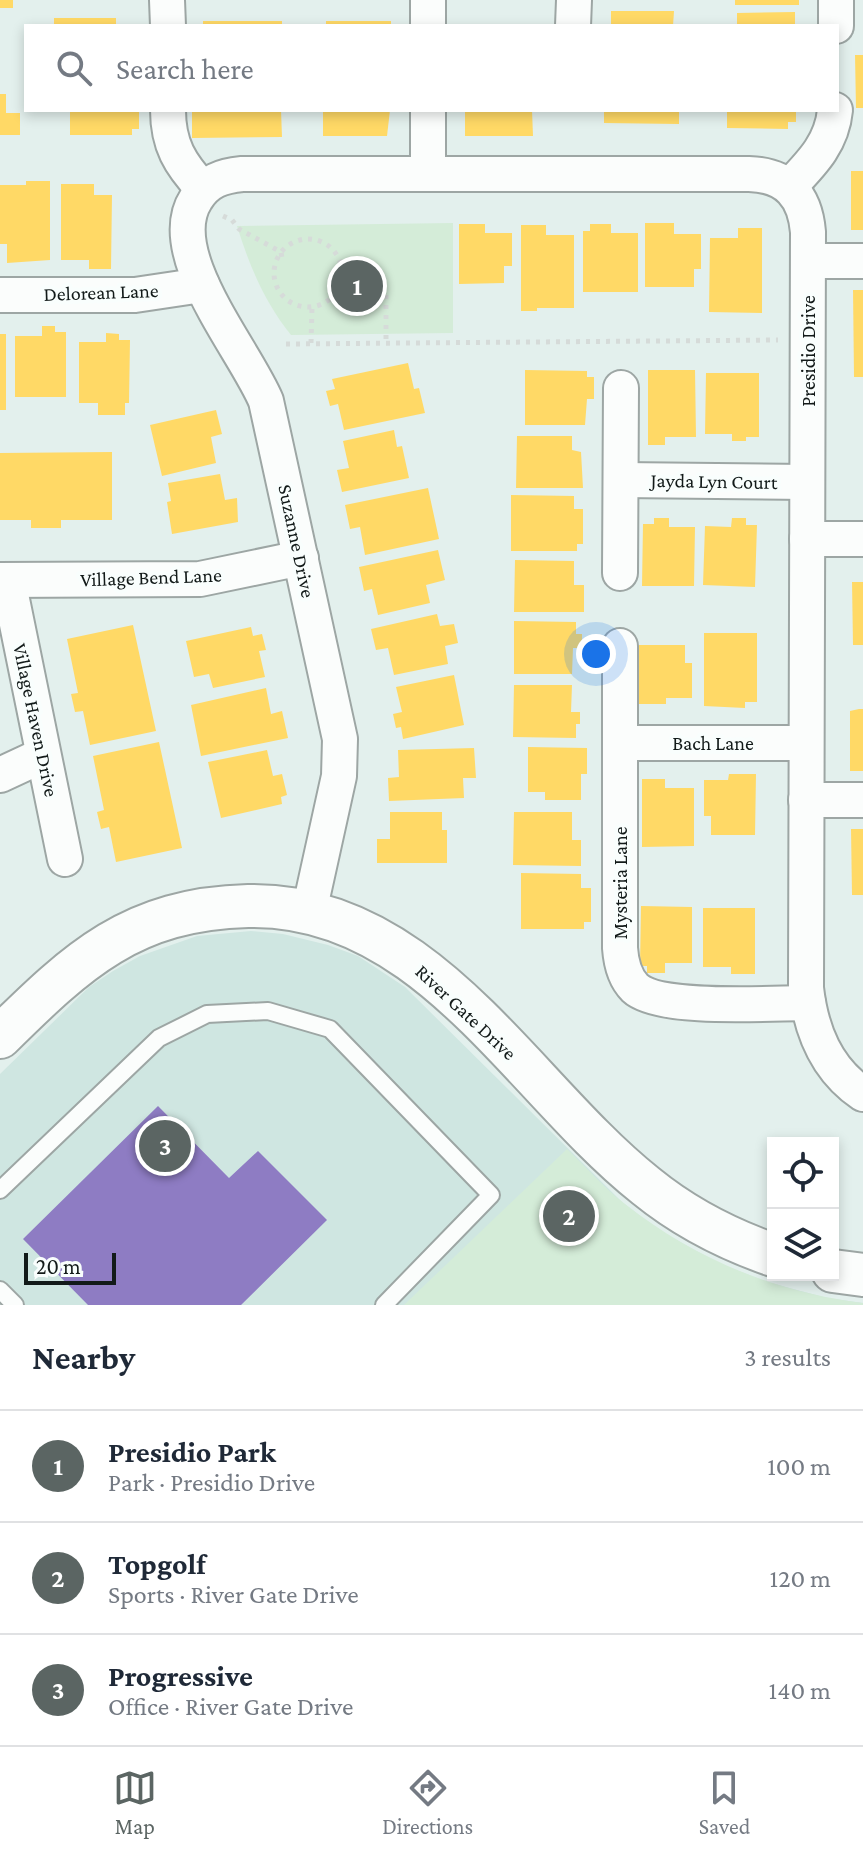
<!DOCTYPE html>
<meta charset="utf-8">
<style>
:root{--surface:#fff;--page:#f2f2f3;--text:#1f2937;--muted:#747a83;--line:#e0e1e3;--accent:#5b6563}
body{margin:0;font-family:"Crimson Pro",serif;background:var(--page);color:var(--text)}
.controls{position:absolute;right:24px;bottom:24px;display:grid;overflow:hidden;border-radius:0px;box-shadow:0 4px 12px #0003}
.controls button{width:72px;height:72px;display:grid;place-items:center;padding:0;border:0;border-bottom:2px solid var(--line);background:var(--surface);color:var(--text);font:40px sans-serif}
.scale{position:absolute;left:24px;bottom:20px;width:92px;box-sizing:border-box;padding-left:8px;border:4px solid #121a19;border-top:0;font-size:22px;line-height:28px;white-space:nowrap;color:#121a19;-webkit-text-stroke:6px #f9fefd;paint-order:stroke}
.you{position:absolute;left:596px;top:654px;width:28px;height:28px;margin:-20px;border:6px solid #fff;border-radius:50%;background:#1a73e8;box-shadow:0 0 0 12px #1a73e833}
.badge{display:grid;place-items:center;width:52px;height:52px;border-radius:50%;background:var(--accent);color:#fff;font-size:26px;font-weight:700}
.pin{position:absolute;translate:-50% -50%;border:4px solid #fff;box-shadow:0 2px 8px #0006}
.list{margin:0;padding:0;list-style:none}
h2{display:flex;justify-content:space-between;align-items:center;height:104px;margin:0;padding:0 32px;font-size:34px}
h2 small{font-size:26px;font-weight:400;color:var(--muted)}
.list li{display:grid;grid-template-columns:52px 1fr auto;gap:24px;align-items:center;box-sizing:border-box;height:112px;padding:0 32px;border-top:2px solid var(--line)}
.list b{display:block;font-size:30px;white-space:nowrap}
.list p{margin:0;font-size:26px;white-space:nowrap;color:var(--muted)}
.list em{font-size:26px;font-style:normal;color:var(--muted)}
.icon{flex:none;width:44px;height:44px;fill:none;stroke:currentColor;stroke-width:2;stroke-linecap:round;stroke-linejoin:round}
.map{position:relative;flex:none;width:863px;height:1305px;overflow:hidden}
.search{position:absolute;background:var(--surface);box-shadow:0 4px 12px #0003;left:24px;right:24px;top:24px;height:88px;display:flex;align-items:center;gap:20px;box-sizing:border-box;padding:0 28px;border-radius:0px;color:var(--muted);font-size:30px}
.sheet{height:440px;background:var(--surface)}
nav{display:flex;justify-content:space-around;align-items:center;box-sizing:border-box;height:112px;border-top:2px solid var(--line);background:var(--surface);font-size:22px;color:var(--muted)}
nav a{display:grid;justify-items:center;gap:4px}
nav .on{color:var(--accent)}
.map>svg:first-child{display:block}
.built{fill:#cfe6e1}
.green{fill:#d4ecd8}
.homes{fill:#ffd966}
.offices{fill:#8e7cc3}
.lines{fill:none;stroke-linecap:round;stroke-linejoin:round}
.service-casing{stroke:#9da6a4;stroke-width:20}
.minor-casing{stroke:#9da6a4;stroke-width:38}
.tertiary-casing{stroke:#9da6a4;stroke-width:46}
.path{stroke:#d6dbd9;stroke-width:5;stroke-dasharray:4 6;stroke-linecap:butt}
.service{stroke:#fbfdfc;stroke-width:16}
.minor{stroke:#fbfdfc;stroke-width:34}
.tertiary{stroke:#fbfdfc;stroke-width:42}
.labels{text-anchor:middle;stroke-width:8;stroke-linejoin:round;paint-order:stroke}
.street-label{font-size:20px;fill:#121a19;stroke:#f9fefd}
</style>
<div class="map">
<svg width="863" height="1305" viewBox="0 0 863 1305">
<rect width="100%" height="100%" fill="#e3f0ed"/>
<polygon class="built" points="251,931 283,934 328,945 358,956 405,987 622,1202 660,1231 720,1264 767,1282 827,1298 863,1303 863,1305 0,1305 0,1074 89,987 113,971 140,956 197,936"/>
<g class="green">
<path d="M453 223V333L291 335C265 303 249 265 237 226Z"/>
<path d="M567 1149C586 1167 604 1188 625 1204 695 1259 775 1292 863 1303V1305H404Z"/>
</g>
<g class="homes">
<rect x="0" y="0" width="13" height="8"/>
<rect x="735" y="0" width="64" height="5"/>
<polygon points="611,11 674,11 673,26 611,26"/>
<polygon points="795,12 795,26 737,26 737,13"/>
<rect x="54" y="18" width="62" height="8"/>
<rect x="203" y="21" width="79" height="5"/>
<rect x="326" y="21" width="65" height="5"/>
<polygon points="855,55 863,55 863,108 856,108"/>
<polygon points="0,94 6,94 6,113 20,113 20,135 0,135"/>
<polygon points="70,110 139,110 139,129 132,129 132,135 70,135"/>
<polygon points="281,110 282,137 192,138 192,111"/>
<polygon points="323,110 390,110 387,136 323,136"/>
<polygon points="465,110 532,110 533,136 465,136"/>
<polygon points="604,110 679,110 679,124 604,123"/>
<polygon points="727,110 796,110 796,122 788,122 788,129 727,128"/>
<rect x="851" y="171" width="12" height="59"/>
<polygon points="26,181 50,181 50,260 7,263 7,244 0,244 0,185 26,185"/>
<polygon points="61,184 94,184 94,195 112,195 111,269 89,269 89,260 61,260"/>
<polygon points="645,223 674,223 674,234 701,234 701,269 694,269 694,287 645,287"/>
<polygon points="459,224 485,224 485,233 512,233 512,266 504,266 504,283 459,284"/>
<polygon points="590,224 611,224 611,233 638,233 638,292 583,292 583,231 590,231"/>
<polygon points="521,225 546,225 546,235 574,235 574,308 537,308 537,311 521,311"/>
<polygon points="738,228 762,228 762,313 709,312 710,238 738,238"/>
<polygon points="853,290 863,290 863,377 854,377"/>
<polygon points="42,326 55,326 55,332 66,332 66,397 15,397 15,336 42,336"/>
<polygon points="106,333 119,334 119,340 130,340 129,403 125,403 125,415 98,415 98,403 79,403 79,342 106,342"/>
<rect x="0" y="334" width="6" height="76"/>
<polygon points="408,363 414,389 419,388 425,413 344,430 338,404 330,406 326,391 335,389 332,379"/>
<polygon points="525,370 587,371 587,377 594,377 594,399 587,399 585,425 525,425"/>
<polygon points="648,370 695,370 696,437 665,437 665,445 648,445"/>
<polygon points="706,373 759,373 759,437 746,437 746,441 732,441 732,434 705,434"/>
<polygon points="216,410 222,434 211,437 216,463 162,476 150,425"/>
<polygon points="394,430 397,447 402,446 409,478 342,492 337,470 349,468 343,441"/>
<polygon points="517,436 572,436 572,450 581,452 583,488 516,488"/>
<polygon points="112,452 112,520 61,520 61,528 31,528 31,520 0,520 0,453"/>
<polygon points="220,474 225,500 237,498 238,522 172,534 167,502 171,501 168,483"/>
<polygon points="428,488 439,539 365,555 360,527 350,529 345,505"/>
<polygon points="511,495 574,496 574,509 583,509 583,544 577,544 577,551 511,551"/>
<polygon points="654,518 669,518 669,527 695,527 694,586 642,586 643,524 654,524"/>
<polygon points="732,518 746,518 746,525 757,525 755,587 703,585 705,526 731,527"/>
<polygon points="438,550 445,580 426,585 430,603 378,615 372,589 364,591 359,567"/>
<polygon points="515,560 574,561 574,585 584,585 584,612 514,612"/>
<polygon points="852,582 863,582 863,645 853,645"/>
<polygon points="437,614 440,626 454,624 458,643 445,646 448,664 394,675 388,648 376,650 371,629"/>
<polygon points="514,621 576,622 576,634 582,634 582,648 573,648 572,674 514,674"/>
<polygon points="133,625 156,731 90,745 83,711 75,712 71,694 78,693 67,639"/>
<polygon points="251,627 253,636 262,634 266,650 259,651 265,677 213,688 209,674 194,677 186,641"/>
<polygon points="704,633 757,633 757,702 745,702 745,708 704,706"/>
<polygon points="639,645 685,645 685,663 692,663 692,698 666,698 666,704 639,704"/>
<polygon points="454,675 464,725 403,739 401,727 396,728 393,714 402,712 396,687"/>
<polygon points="514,685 572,685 571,712 580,712 580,724 576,724 576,738 513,737"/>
<polygon points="266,688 271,714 282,711 288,738 201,756 191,705"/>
<polygon points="859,709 863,709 863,771 850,771 850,711"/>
<polygon points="159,742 182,848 116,862 109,827 101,829 97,812 104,810 93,756"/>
<polygon points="528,747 587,748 587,774 581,774 581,800 545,800 545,792 528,792"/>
<polygon points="474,748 476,778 463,778 464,798 389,801 388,778 399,777 398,750"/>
<polygon points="267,750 273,776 282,774 287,795 281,797 282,804 221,818 208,762"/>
<polygon points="729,774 756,774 755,835 711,835 711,816 704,816 704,780 728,780"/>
<polygon points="642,779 665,779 665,788 694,788 694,846 642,847"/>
<polygon points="390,812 442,812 442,830 447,830 447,863 377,863 377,839 390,839"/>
<polygon points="514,812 572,812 572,840 581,840 581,866 513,865"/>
<polygon points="851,829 863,829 863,895 852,895"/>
<polygon points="521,873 581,874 581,888 591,888 591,922 584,922 584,929 521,929"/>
<polygon points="641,906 692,907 692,963 665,963 665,973 647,973 647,966 640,966"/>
<polygon points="703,908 755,908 755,974 731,974 731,967 703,967"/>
</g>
<polygon class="offices" points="158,1106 229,1178 258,1151 327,1220 241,1305 88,1305 23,1239"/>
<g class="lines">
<g class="service-casing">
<g id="service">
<polyline points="0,1190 159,1038 207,1014 268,1011 330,1029 491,1195 384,1305"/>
<polyline points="0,1290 15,1305"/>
</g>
</g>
<g class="minor-casing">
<g id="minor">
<polyline points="167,0 168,26"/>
<polyline points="428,0 428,26"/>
<polyline points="573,26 574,0"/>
<polyline points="836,26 836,0"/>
<path d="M168 110C168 145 180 164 203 189"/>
<polyline points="428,110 428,174"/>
<path d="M790 186C812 163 832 143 835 110"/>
<polyline points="808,261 863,261"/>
<polyline points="0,295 135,295 202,285"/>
<polyline points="621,480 807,482"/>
<polyline points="807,539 863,539"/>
<polyline points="620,573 621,388"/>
<polyline points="0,580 200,579 301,558"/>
<polyline points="8,580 65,859"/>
<path d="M620 646V948C621 962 625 978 635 988 660 1011 771 1003 808 1003"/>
<polyline points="621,743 806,743"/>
<polyline points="0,775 43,755"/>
<polyline points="806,800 863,800"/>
<path d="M309 912 339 776 340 739 266 401C245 350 161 253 196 199 207 181 222 176 242 174H749C787 175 805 196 808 232L806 988C811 1031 826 1069 863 1094"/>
</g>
</g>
<g class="tertiary-casing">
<g id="tertiary">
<path d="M0 1037C78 960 132 909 248 906 427 902 522 1088 646 1186 684 1217 727 1239 773 1255"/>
<polyline points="833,1271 863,1275"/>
</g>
</g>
<g class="path">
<polyline points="223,216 232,220 239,229 281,252 282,258"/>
<circle cx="308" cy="273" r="34"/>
<polyline points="386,295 386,343"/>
<polyline points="311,343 312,307"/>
<polyline points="286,344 778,340"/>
</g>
<use href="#service" class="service"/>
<use href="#minor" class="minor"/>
<use href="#tertiary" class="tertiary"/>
</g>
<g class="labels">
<g class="street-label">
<text transform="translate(101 292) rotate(-2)" y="7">Delorean Lane</text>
<text transform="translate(808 351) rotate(-90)" y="7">Presidio Drive</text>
<text transform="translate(714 481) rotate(1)" y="7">Jayda Lyn Court</text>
<text transform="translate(297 541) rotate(78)" y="7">Suzanne Drive</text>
<text transform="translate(151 577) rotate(-2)" y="7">Village Bend Lane</text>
<text transform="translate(36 720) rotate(78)" y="7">Village Haven Drive</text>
<text x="713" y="750">Bach Lane</text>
<text transform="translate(620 883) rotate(-90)" y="7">Mysteria Lane</text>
<text transform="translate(466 1012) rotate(43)" y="7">River Gate Drive</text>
</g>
</g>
</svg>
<div class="controls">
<button><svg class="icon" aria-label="locate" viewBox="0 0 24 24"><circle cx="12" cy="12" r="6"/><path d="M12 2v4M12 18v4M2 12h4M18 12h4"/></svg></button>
<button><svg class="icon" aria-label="layers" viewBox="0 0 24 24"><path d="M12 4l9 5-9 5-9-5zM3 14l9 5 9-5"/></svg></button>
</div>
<div class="scale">20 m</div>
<div class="you"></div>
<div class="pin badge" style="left:357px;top:286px">1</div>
<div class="pin badge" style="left:569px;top:1216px">2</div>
<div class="pin badge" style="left:165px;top:1146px">3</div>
<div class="search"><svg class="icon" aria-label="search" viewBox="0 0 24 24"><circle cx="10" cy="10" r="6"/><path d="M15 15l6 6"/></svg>Search here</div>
</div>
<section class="sheet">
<h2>Nearby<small>3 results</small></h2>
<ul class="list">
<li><span class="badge">1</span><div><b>Presidio Park</b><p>Park · Presidio Drive</p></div><em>100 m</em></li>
<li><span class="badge">2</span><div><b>Topgolf</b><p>Sports · River Gate Drive</p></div><em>120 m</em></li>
<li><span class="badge">3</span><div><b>Progressive</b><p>Office · River Gate Drive</p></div><em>140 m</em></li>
</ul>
</section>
<nav>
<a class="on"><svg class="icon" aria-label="map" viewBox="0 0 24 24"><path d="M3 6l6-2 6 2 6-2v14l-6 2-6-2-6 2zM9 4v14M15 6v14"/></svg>Map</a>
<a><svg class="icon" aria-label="directions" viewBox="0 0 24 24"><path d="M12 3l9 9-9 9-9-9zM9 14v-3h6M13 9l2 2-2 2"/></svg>Directions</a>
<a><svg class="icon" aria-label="saved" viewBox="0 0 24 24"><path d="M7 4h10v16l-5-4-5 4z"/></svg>Saved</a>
</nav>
